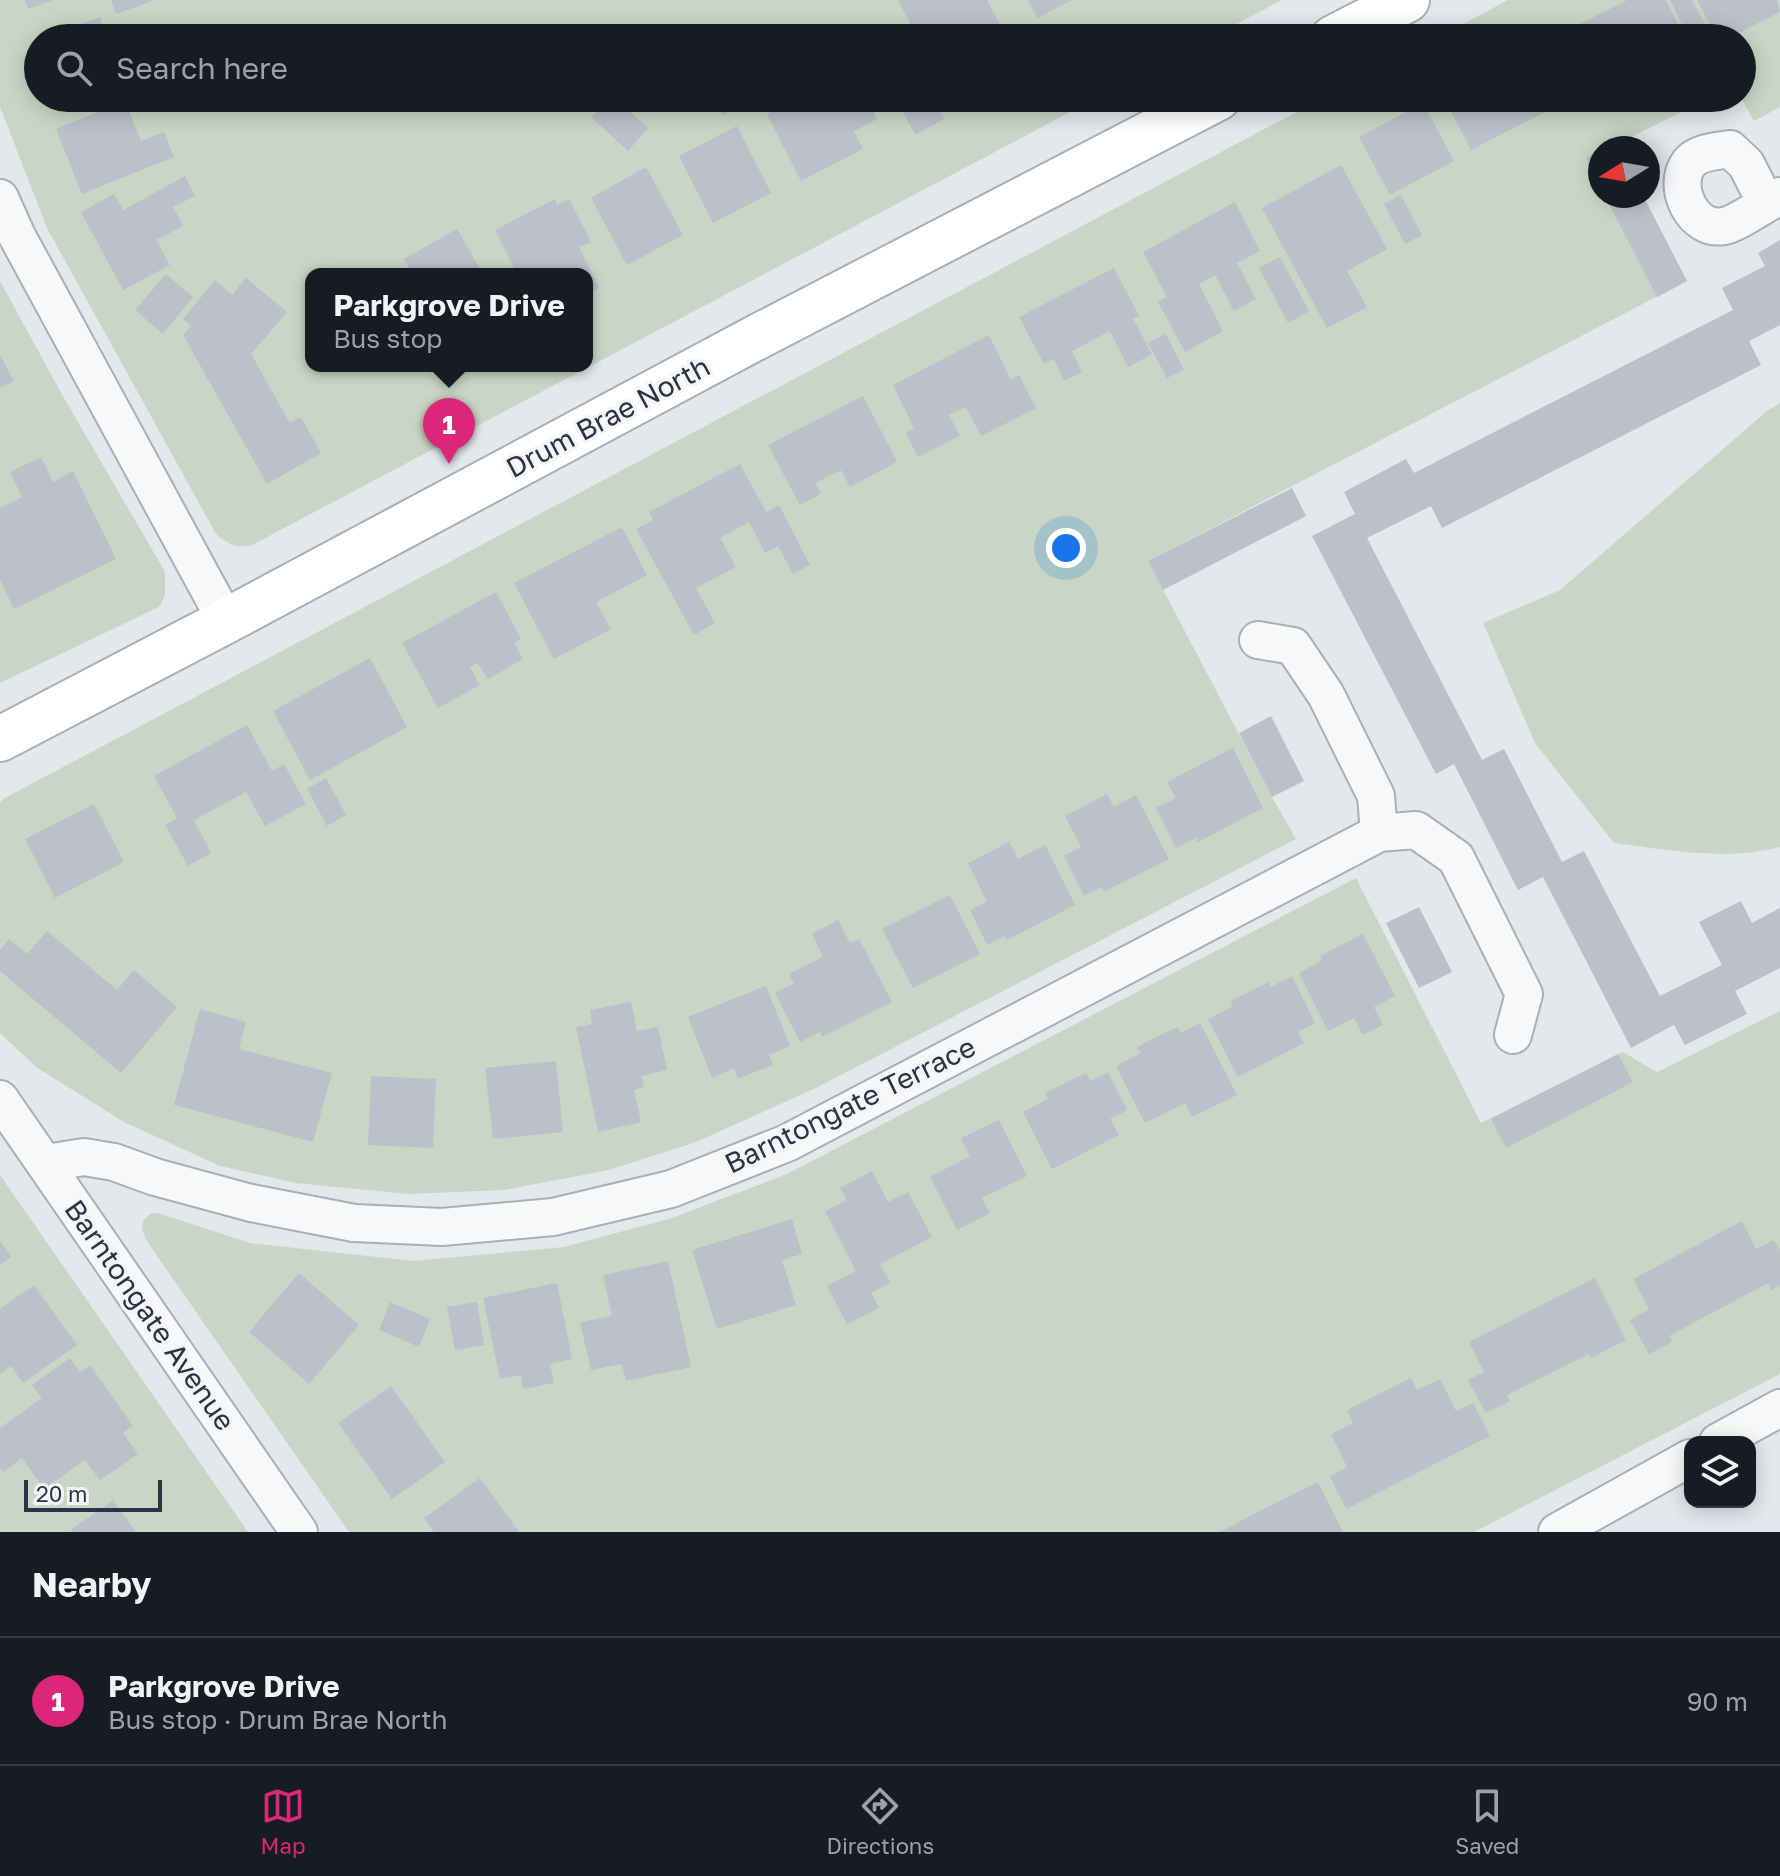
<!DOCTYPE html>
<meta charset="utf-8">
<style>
:root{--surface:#171b24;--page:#242831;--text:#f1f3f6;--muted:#9ea1a6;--line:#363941;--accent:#db2777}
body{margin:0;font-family:"Golos Text",sans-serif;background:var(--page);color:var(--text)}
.controls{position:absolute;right:24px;bottom:24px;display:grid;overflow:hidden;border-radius:16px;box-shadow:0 4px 20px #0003}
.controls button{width:72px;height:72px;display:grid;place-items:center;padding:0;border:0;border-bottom:2px solid var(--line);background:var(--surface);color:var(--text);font:40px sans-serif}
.compass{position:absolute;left:1588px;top:136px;width:72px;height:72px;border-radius:50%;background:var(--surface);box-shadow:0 4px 20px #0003;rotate:259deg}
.scale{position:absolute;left:24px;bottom:20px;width:138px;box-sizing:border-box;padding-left:8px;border:4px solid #2b3445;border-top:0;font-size:22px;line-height:28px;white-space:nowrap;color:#2b3445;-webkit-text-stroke:6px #f4f6f9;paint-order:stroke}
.you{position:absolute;left:1066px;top:548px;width:28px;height:28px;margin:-20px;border:6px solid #fff;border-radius:50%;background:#1a73e8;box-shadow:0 0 0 12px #1a73e833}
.badge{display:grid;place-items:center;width:52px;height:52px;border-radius:50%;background:var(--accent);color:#fff;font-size:26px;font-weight:700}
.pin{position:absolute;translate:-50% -66px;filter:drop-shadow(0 2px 4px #0008)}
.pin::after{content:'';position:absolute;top:42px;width:28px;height:24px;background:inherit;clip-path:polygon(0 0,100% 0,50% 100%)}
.popup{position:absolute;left:305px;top:268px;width:288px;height:104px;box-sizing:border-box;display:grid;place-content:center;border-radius:16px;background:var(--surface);filter:drop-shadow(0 2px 6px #0005);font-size:26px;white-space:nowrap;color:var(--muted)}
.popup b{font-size:30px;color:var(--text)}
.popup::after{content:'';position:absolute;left:50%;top:100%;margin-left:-16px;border:16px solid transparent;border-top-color:var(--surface)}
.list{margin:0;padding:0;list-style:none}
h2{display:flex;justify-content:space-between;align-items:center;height:104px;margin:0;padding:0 32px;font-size:34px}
h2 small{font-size:26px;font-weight:400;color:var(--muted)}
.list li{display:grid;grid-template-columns:52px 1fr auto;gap:24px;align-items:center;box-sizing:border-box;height:128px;padding:0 32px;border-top:2px solid var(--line)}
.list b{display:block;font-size:30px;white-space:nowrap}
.list p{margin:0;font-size:26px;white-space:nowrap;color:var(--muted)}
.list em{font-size:26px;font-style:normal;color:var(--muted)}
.icon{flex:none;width:44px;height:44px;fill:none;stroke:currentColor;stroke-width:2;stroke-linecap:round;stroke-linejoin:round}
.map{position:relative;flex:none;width:1780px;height:1532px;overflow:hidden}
.search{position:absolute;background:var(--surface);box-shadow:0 4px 20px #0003;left:24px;right:24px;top:24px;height:88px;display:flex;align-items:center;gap:20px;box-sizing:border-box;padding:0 28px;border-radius:44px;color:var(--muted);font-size:30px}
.sheet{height:232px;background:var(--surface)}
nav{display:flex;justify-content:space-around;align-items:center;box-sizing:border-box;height:112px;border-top:2px solid var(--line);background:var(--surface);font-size:22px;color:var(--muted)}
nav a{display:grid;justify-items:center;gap:4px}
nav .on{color:var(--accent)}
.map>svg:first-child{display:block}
.green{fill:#c9d6c5;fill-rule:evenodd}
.building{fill:#bbc0ca}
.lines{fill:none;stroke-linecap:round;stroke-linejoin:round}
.minor-casing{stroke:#a9aeb7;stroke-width:40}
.secondary-casing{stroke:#a9aeb7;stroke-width:48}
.minor{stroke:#f7f8fa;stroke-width:36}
.secondary{stroke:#fff;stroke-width:44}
.labels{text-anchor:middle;stroke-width:7;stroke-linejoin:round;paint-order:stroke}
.street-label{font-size:28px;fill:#2b3445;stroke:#f4f6f9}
</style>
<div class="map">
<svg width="1780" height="1532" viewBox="0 0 1780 1532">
<rect width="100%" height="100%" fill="#e4e7ec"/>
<g class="green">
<path d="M0 0H1282L1210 38H38V98H1097L252 545C236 549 228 544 216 534L47 228 0 107ZM311 274H587V366H311Z"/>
<polygon points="1508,0 1780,0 1780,107 1754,121 1741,98 1742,38 1437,38"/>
<polygon points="1323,98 1709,98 1617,144 1618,148 1600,148 1600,196 1643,196 1687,281 1148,561 1272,797 1296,839 816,1088 696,1142 609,1170 504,1190 408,1194 296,1183 220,1166 124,1122 36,1067 0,1033 0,802 3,799"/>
<polygon points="0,281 60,391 165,572 165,595 159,607 0,683"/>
<path d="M1780 403V847C1725 861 1669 850 1614 843L1535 743 1483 623 1560 590 1767 411Z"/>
<polygon points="1356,878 1481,1123 1623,1052 1657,1072 1780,1011 1780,1374 1474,1532 349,1532 146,1240 142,1229 143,1221 150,1214 158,1213 250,1243 414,1261 564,1247 672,1218 787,1174"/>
<polygon points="0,1175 248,1532 0,1532"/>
</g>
<g class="building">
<polygon points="25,0 53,0 28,9"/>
<polygon points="111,0 155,0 116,14"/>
<polygon points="898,0 987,0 1007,38 918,38"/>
<polygon points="1028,0 1072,0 1037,18"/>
<polygon points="1627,0 1666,0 1685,38 1553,38"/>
<polygon points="1670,0 1692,0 1707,28 1688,37"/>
<polygon points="1697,0 1777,0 1780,12 1729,38 1717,38"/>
<polygon points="100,17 107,38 45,38"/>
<polygon points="38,40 38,62 31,43"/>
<polygon points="51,98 70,98 54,104"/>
<polygon points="608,98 614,98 648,128 628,151 591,117"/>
<polygon points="704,98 739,98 724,116"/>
<polygon points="782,98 866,98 877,119 854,131 863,149 801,181 767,114 785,104"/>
<polygon points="896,98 933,98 944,119 915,135"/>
<polygon points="1444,98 1538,98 1545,112 1471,150"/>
<polygon points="1605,98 1623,98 1609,106"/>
<polygon points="125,101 141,141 164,132 174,157 82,194 56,129"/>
<polygon points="1423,103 1454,161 1390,195 1359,137"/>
<polygon points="737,126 771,193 713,223 679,156"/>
<polygon points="1600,150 1600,185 1586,158"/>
<polygon points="1341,165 1387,249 1347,271 1367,307 1327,328 1262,208"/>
<polygon points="646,167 683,235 627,265 591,198"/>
<polygon points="185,176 195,196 173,207 183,226 156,240 170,265 123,290 81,212 114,194 123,210"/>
<polygon points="1401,195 1422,235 1405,244 1384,204"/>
<polygon points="1605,196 1643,196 1687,281 1657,297"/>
<polygon points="555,199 557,205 569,199 591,242 579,247 599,288 587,294 587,274 517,274 495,230"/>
<polygon points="1235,202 1260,251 1237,263 1256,299 1234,311 1215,275 1199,284 1223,331 1185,352 1158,302 1167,297 1143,252"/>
<polygon points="457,229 483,274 412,274 404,259"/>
<polygon points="1780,240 1780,325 1749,341 1761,365 1442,528 1431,506 1367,538 1482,760 1504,749 1562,862 1584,851 1660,996 1722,965 1699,922 1741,901 1752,923 1780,908 1780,968 1735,991 1747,1014 1685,1045 1674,1025 1631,1048 1543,877 1518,890 1454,764 1436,774 1312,536 1355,514 1344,492 1406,459 1414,473 1733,310 1722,288 1765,266 1758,253"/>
<polygon points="1280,257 1309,311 1288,323 1259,268"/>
<polygon points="1114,268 1139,316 1133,319 1152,354 1128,367 1110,331 1072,351 1082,372 1064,381 1054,359 1044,364 1019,317"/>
<polygon points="166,274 193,297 163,334 135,310"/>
<polygon points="246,278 287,312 251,354 290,423 301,417 321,453 267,484 183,335 191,326 183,319 215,280 232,295"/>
<polygon points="1166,334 1184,370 1167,378 1148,343"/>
<polygon points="989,335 1011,380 1019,375 1036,408 981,436 966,407 949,415 960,436 918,457 906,433 914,428 893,385"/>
<polygon points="0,355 14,381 0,388"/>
<polygon points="863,396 897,462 850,487 841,470 815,483 821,494 800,505 768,445"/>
<polygon points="41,457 53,482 73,471 116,559 14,609 0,580 0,508 22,497 10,472"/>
<polygon points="740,464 766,512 779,505 810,565 793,574 778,546 765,553 749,522 720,538 736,567 696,588 715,623 694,635 636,529 653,520 649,512"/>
<polygon points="1292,488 1306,516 1163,590 1148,561"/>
<polygon points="622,527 647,575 596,602 611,629 554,659 514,583"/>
<polygon points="496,592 521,639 514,643 523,659 488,679 478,663 470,667 480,685 438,708 402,643"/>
<polygon points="370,658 407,727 310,780 273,711"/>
<polygon points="1271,716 1304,781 1272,797 1239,733"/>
<polygon points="247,725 272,771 284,764 306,804 265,826 246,792 194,820 211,853 188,866 165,825 177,818 154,776"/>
<polygon points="1233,748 1263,808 1198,842 1196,838 1176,848 1156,808 1176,798 1167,782"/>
<polygon points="326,778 346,815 327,826 307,789"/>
<polygon points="1107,794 1114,807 1136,795 1169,859 1104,892 1101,887 1084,896 1064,856 1081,847 1065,816"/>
<polygon points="94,804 124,862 55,898 25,839"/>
<polygon points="1009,842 1018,859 1045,845 1075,905 1007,940 1005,936 987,945 970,910 987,902 968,863"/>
<polygon points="950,895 980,954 913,988 882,929"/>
<polygon points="1419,907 1452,972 1419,988 1386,923"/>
<polygon points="838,920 850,943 859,939 892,1002 822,1037 820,1032 800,1042 775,993 794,983 789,974 823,957 812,934"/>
<polygon points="47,931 117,990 134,970 177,1007 121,1073 0,971 0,950 9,939 27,954"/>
<polygon points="1363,934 1395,996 1374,1007 1383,1025 1363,1035 1354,1018 1328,1031 1299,973 1322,960 1320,956"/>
<polygon points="1292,976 1315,1023 1298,1032 1304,1043 1238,1077 1208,1019 1233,1006 1231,1001 1268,982 1271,987"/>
<polygon points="766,986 790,1046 769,1055 773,1065 738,1079 734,1068 712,1078 688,1017"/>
<polygon points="631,1002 637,1031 658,1027 667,1070 641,1076 644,1087 634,1090 641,1122 598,1132 576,1027 592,1024 590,1010"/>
<polygon points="200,1009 246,1022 239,1049 332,1073 313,1142 174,1105"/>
<polygon points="1200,1023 1237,1095 1192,1117 1185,1103 1145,1123 1116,1066 1141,1053 1137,1047 1158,1036 1178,1027 1181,1033"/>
<polygon points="1618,1054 1633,1082 1506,1148 1491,1119"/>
<polygon points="556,1061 563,1132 493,1139 485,1068"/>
<polygon points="1108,1072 1127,1110 1110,1119 1119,1135 1052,1169 1023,1112 1048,1099 1045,1093 1086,1073 1091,1081"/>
<polygon points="371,1076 436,1079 433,1148 368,1145"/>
<polygon points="999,1120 1027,1176 982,1198 990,1213 957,1230 930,1177 970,1156 961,1138"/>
<polygon points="872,1171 888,1202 908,1192 932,1237 880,1264 890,1283 871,1293 879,1308 847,1324 827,1286 856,1271 825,1211 847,1200 840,1188"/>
<polygon points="792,1219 802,1254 782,1260 796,1305 717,1329 692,1250"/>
<polygon points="1742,1221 1756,1249 1774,1240 1780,1251 1780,1285 1771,1290 1768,1283 1669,1336 1672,1342 1649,1354 1630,1320 1649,1309 1633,1279"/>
<polygon points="0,1241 11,1257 0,1265"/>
<polygon points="668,1261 691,1367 626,1381 622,1364 591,1370 580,1322 612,1316 603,1275"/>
<polygon points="299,1273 359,1325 309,1384 249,1332"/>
<polygon points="1595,1278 1626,1340 1591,1358 1589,1354 1507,1395 1510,1401 1486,1413 1468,1380 1484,1372 1469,1342"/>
<polygon points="557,1283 572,1359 550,1364 554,1383 523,1389 521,1375 500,1379 483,1298"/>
<polygon points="34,1285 77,1345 23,1383 11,1366 0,1374 0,1309"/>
<polygon points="390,1302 430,1319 419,1347 379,1330"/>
<polygon points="477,1302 484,1345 455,1350 447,1307"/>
<polygon points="70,1358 80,1372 90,1365 133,1426 123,1433 138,1454 100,1480 85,1460 44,1489 22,1458 3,1472 0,1468 0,1428 42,1398 32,1385"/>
<polygon points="1411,1378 1417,1390 1440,1379 1456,1411 1473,1403 1490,1436 1346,1509 1330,1476 1347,1467 1331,1434 1353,1423 1347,1410"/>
<polygon points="391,1386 445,1462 392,1499 338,1423"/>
<polygon points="480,1478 519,1532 434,1532 424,1518"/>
<polygon points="1318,1482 1343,1532 1220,1532 1252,1515"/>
<polygon points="113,1500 136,1532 73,1532 71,1530"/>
</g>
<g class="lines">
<g class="minor-casing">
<g id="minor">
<polyline points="0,198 17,236 226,621"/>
<path d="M1766 203 1746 164 1730 149C1717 151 1698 152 1689 163 1671 187 1693 232 1724 226 1736 224 1768 202 1780 196"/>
<polyline points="1258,640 1293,646 1326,695 1376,796 1379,833"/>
<polyline points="0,1099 299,1532"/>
<polyline points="46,1163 84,1157 114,1162 155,1177 251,1203 354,1223 442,1227 553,1217 671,1189 787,1143 1379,833 1416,830 1456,858 1524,994 1513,1035"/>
<polyline points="1718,1442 1780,1408"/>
<polyline points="1557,1532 1690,1458"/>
</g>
</g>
<g class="secondary-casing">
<g id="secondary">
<polyline points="1333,38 1407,0"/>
<polyline points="0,739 226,621 761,335 1218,98"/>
</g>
</g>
<use href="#minor" class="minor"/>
<use href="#secondary" class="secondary"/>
</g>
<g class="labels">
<g class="street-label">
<text transform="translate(608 417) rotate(-28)" y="10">Drum Brae North</text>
<text transform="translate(850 1105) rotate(-26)" y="10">Barntongate Terrace</text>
<text transform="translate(150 1315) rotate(55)" y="10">Barntongate Avenue</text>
</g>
</g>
</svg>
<div class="controls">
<button><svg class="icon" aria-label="layers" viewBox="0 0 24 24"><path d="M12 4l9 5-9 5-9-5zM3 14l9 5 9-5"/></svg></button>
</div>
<svg class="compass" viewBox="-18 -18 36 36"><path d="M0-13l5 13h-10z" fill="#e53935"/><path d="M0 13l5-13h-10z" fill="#9ea1a6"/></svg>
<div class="scale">20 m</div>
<div class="you"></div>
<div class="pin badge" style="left:449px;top:464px">1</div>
<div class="popup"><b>Parkgrove Drive</b>Bus stop</div>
<div class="search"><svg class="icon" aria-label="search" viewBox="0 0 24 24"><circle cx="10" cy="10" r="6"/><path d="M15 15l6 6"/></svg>Search here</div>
</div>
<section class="sheet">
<h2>Nearby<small></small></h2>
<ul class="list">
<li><span class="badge">1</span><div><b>Parkgrove Drive</b><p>Bus stop · Drum Brae North</p></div><em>90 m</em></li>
</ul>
</section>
<nav>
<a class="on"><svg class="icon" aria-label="map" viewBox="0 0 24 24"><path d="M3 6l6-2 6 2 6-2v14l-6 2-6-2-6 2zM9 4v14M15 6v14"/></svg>Map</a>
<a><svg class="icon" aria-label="directions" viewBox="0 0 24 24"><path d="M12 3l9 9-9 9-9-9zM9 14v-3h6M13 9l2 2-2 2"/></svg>Directions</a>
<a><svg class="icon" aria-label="saved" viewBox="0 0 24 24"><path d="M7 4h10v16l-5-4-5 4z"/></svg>Saved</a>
</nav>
